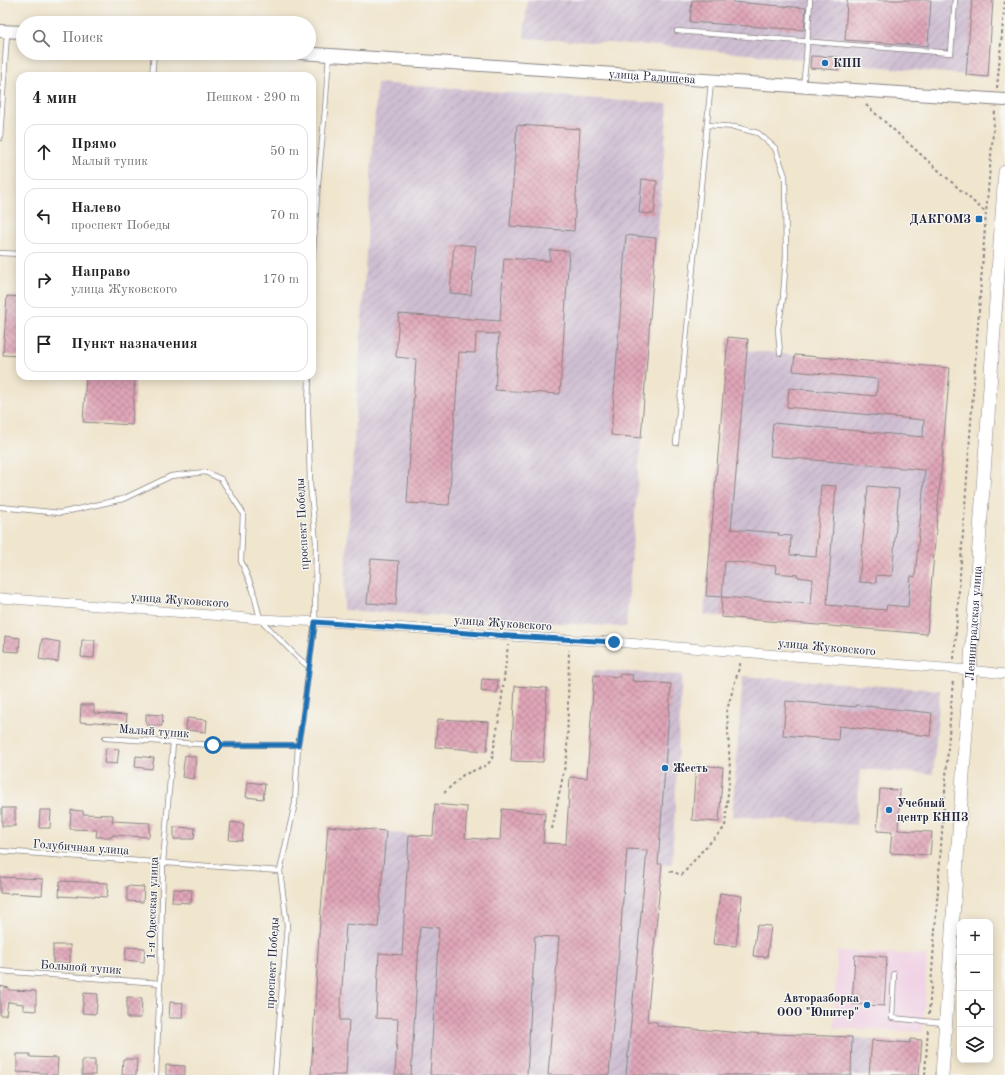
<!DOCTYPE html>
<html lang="ru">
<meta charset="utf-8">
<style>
:root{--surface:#fff;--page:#f6f6f6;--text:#222;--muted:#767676;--line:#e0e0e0}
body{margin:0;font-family:"Old Standard TT",serif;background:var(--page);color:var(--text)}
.controls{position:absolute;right:12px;bottom:12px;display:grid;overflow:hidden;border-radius:8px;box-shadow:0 2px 10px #0003}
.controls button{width:36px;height:36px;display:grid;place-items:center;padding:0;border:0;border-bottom:1px solid var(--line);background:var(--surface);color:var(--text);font:20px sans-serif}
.stop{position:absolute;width:12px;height:12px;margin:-9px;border:3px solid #1f6fb2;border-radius:50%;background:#fff}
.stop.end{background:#1f6fb2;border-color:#fff;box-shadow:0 1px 4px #0008}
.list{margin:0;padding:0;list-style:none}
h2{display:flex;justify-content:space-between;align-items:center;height:52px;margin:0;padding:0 16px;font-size:17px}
h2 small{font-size:13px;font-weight:400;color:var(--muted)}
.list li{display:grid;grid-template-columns:26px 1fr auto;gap:12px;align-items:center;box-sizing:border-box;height:56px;margin:0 8px 8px;padding:0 8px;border:1px solid var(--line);border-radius:12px}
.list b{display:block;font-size:15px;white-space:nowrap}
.list p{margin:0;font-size:13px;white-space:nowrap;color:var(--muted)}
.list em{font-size:13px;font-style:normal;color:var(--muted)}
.icon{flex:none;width:22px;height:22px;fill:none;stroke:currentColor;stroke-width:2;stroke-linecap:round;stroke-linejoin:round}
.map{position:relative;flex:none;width:1005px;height:1075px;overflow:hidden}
.search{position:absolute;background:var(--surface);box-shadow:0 2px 10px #0003;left:16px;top:16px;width:300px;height:44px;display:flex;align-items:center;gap:10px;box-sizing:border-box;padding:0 14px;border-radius:22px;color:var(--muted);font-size:15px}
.panel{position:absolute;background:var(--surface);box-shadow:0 2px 10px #0003;left:16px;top:72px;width:300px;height:308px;border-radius:12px}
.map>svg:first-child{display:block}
.built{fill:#f0d0e4}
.industrial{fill:url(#industrial-furrows)}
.building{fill:url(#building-cross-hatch);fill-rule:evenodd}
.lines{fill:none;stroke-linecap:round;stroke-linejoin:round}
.service-casing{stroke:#898484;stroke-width:6}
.minor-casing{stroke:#898484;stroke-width:10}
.tertiary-casing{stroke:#898484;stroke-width:14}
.secondary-casing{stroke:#898484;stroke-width:14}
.path{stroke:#898484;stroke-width:2;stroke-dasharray:3 3;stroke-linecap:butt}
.service{stroke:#fff;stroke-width:4.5}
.minor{stroke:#fff;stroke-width:9}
.tertiary{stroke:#fff;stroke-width:12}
.secondary{stroke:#fff;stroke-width:13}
.route{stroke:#1f6fb2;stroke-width:5}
.poi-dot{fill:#1f6fb2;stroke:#f6f6f2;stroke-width:1.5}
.labels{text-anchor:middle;stroke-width:3;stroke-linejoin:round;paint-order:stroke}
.poi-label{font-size:12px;font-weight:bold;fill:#22223b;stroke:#f6f6f2;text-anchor:start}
.street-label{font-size:12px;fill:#22223b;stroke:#f6f6f2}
</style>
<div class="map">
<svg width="1005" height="1075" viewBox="0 0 1005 1075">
<defs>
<pattern id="industrial-furrows" width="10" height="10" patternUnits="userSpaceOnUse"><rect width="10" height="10" fill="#cebed1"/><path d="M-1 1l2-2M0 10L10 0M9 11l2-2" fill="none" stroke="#b1a3b4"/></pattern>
<pattern id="building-cross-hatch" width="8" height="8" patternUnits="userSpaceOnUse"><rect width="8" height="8" fill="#e0a6b8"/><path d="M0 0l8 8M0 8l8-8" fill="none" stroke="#b58797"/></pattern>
</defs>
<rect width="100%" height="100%" fill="#f6f6f2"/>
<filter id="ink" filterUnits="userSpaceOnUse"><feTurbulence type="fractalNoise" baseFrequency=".025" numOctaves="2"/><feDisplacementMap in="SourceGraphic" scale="8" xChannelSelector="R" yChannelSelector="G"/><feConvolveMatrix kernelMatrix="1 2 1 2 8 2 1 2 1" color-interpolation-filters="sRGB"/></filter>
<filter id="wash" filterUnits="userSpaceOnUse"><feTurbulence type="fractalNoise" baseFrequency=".012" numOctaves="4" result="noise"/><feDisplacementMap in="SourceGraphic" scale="16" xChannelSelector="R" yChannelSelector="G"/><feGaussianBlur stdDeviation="0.9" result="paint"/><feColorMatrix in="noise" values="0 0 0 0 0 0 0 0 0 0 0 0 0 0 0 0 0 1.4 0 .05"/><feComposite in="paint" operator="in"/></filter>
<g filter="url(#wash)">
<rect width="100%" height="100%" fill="#f0e5cd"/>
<polygon class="built" points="837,951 927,955 923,1032 834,1028"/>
<g class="industrial">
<polygon points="527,0 993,0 988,77 661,46 524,38"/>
<polygon points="377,83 668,104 626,627 343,610"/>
<polygon points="728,337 748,339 747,351 780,353 795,355 950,368 927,634 704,615"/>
<polygon points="594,670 682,675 672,864 662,865 647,1021 657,1022 671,1027 736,1033 852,1037 872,1040 894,1042 910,1039 919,1075 311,1075 328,826 386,831 409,835 577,845 583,856 587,778"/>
<polygon points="743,676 940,690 933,774 860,769 856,825 732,816"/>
</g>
<g id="blocks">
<g class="building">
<polygon points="692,0 734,0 733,2 806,8 804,30 690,22"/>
<polygon points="847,0 931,0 928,46 845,40"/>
<polygon points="972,0 993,0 988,77 966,75"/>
<polygon points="811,56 839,57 839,70 810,68"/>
<polygon points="517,125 580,129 574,231 510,226"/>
<polygon points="642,179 657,181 654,214 639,213"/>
<polygon points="626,235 656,238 641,438 611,435"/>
<polygon points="454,244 476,246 471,295 450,293"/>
<polygon points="550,250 569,251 560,394 495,390 499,334 476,333 475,353 459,352 449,505 407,503 416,359 396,357 399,314 500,321 504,258 550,261"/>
<polygon points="7,296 20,297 20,356 3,355"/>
<path d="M728 337 748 339 731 529 779 533 778 535 791 536 790 555 816 557 821 485 836 486 827 605 886 610 887 605 908 607 911 576 915 577 925 470 770 456 773 423 923 437 924 420 787 407 789 388 876 396 878 379 793 371 795 355 950 368 927 634 721 617 722 597 706 596ZM725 561 776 566 775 573 798 575V577L813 579 811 604 722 597Z"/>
<polygon points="86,376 118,376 117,378 135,379 132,425 83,422"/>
<polygon points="868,486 899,489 892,576 876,575 876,583 859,582"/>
<polygon points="371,559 399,561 396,605 367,603"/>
<polygon points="5,636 20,638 19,652 4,651"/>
<polygon points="42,639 60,642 58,662 39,659"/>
<polygon points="82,640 95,640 94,658 81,657"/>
<polygon points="620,674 633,675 632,681 671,684 658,864 662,864 647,1021 657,1022 657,1026 719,1031 750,1034 750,1033 852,1037 851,1075 626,1075 647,850 627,849 609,1075 548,1075 559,937 535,936 527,1075 430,1075 439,928 420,926 411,1075 395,1075 398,1019 376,1018 379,953 402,955 409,835 433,836 435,804 467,807 465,838 500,840 502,809 545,813 543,843 566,844 570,777 587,778 594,675 620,677"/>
<polygon points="482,679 498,680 497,693 481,691"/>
<polygon points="515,686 547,688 543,762 511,761"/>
<polygon points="786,701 856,707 856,705 932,713 930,736 839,726 838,740 783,735"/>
<polygon points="81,705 94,705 94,713 127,715 126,724 93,722 93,723 80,722"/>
<polygon points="146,714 163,715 162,726 146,725"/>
<polygon points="187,718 207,720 206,732 186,730"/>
<polygon points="438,719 489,722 487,751 435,747"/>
<polygon points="106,748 119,749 117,764 104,763"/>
<polygon points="185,755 196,757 194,779 182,777"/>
<polygon points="136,756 154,758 152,769 135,767"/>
<polygon points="696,765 723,767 719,822 692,820"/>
<polygon points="248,782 265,784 263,799 246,797"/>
<polygon points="880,789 900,790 898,830 932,832 930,855 890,853 892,832 877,831"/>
<rect x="2" y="808" width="13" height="18"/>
<polygon points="40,810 51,810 50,828 39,828"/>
<polygon points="71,810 83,811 83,814 113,815 112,821 150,823 149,837 112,835 112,837 96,837 97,830 70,829"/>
<polygon points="231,822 244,824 242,841 229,840"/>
<polygon points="328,826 386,831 378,927 346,924 340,1020 349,1020 346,1075 311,1075 319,934"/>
<polygon points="174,827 195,828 194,839 174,839"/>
<polygon points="0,877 43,879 42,895 11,893 11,894 0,893"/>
<polygon points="60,881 108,883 107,897 77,895 77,897 59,896"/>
<polygon points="127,886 144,887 143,902 127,901"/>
<polygon points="173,889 192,890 191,903 172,902"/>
<polygon points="720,893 742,896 736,946 713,944"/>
<polygon points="757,925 771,926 767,957 753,956"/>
<rect x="53" y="945" width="17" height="18"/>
<polygon points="126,947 145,948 144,962 125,960"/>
<polygon points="855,955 887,957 884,1006 852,1004"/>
<polygon points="0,986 9,988 9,990 36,991 36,1011 23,1010 23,1004 8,1002 6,1015 0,1015"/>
<polygon points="84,993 98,994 96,1014 82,1013"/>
<polygon points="127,997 142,998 141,1018 127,1018"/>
<polygon points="170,1002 183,1003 182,1018 169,1018"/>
<polygon points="910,1039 922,1040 919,1075 869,1075 872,1040 910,1043"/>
<polygon points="17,1054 30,1054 30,1057 58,1058 57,1075 46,1075 46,1073 17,1072"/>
<polygon points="123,1059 137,1059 136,1075 122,1075"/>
<rect x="82" y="1060" width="13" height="15"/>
<polygon points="166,1065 185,1066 185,1075 166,1075"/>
</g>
</g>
</g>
<g filter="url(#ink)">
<use href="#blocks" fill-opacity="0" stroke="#898484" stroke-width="1"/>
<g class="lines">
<g class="service-casing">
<g id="service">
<polyline points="677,31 951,53 955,0"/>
<polyline points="152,76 154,53"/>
<polyline points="803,86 806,60 810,0"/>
<polyline points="707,125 735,127 758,133 775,148 785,176 786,256 783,298 778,329 780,353"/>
<polyline points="0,138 7,33"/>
<polyline points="0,253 20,254"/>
<polyline points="312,267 318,183 325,110 329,55"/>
<polyline points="676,443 711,82"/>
<polyline points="0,507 60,513 123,499 171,476 205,472 221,479 243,513 241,561 253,590 260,619 297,657 309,667"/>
<polyline points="105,738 213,745 298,745"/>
<polyline points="0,851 280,871"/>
<polyline points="0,971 160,983"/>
<polyline points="894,974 892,1018 944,1023"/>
<polyline points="156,1075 160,983 163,863 173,743"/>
<polyline points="275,1075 287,925 280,871 295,803 298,745 302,722 315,621 316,542 310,484 308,410 309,376"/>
</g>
</g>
<g class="minor-casing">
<polyline id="minor" points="0,598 260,619 344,623 509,636 614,642 970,670 1005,674"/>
</g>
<g class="tertiary-casing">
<g id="tertiary">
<polyline points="0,31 23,32"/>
<path id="s1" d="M300 53 1005 100"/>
</g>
</g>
<g class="secondary-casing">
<g id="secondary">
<path id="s2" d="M942 1075 1005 172"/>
</g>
</g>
<g class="path">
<polyline points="997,88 1005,0"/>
<polyline points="866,105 986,213"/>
<polyline points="954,659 986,213 995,111"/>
<polyline points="444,793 463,775 487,765 492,759 500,713 508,645"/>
<polyline points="552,829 567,756 569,650"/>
<polyline points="670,871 682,875 702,851 725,827 730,770 727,710 741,661"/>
<polyline points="929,1014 953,679"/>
<polyline points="925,1075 928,1028"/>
</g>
<use href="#service" class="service"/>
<use href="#minor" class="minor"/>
<use href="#tertiary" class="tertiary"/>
<use href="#secondary" class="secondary"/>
</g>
</g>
<g class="lines" filter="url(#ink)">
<polyline class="route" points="213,745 298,745 302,722 315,622 509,636 614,642"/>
</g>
<g class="poi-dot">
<circle cx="825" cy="63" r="4"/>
<rect x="975" y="215" width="8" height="8" rx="2"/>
<circle cx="665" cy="768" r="4"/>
<circle cx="889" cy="810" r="4"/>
<circle cx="867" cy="1005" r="4"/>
</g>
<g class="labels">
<g class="poi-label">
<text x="833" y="67">КПП</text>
<text x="971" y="223" text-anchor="end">ДАКГОМЗ</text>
<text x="673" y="772">Жесть</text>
<text x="897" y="807">Учебный<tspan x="897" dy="14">центр КНПЗ</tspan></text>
<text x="859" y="1002" text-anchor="end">Авторазборка<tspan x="859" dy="14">ООО "Юпитер"</tspan></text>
</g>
<g class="street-label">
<text dy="4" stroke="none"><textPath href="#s1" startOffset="353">улица Радищева</textPath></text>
<text transform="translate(302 524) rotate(-93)" y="4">проспект Победы</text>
<text transform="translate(180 600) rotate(4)" y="4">улица Жуковского</text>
<text transform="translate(503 623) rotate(4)" y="4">улица Жуковского</text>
<text dy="4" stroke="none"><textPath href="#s2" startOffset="453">Ленинградская улица</textPath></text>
<text transform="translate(827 647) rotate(5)" y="4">улица Жуковского</text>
<text transform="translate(154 731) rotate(4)" y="4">Малый тупик</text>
<text transform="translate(81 847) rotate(4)" y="4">Голубичная улица</text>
<text transform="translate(152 908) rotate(-88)" y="4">1-я Одесская улица</text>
<text transform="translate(272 963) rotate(-87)" y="4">проспект Победы</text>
<text transform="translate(81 967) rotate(4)" y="4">Большой тупик</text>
</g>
</g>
</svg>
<div class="controls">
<button>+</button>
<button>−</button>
<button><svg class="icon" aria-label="locate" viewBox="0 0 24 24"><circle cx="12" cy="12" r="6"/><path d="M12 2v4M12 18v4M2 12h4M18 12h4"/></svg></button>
<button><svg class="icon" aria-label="layers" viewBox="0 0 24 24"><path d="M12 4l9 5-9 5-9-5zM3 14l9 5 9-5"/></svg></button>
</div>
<div class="stop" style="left:213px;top:745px"></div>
<div class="stop end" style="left:614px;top:642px"></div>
<div class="search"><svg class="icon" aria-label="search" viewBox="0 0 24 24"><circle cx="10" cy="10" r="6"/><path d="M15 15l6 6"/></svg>Поиск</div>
<section class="panel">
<h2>4 мин<small>Пешком · 290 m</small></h2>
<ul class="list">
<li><svg class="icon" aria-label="ahead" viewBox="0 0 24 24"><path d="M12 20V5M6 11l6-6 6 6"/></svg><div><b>Прямо</b><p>Малый тупик</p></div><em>50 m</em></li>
<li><svg class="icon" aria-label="left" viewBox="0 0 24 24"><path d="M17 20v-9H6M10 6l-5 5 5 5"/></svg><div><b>Налево</b><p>проспект Победы</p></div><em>70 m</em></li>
<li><svg class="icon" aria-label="right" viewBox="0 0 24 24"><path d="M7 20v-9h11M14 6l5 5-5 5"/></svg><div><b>Направо</b><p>улица Жуковского</p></div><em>170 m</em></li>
<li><svg class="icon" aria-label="arrive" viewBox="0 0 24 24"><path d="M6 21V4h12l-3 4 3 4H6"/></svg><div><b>Пункт назначения</b></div></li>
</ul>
</section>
</div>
